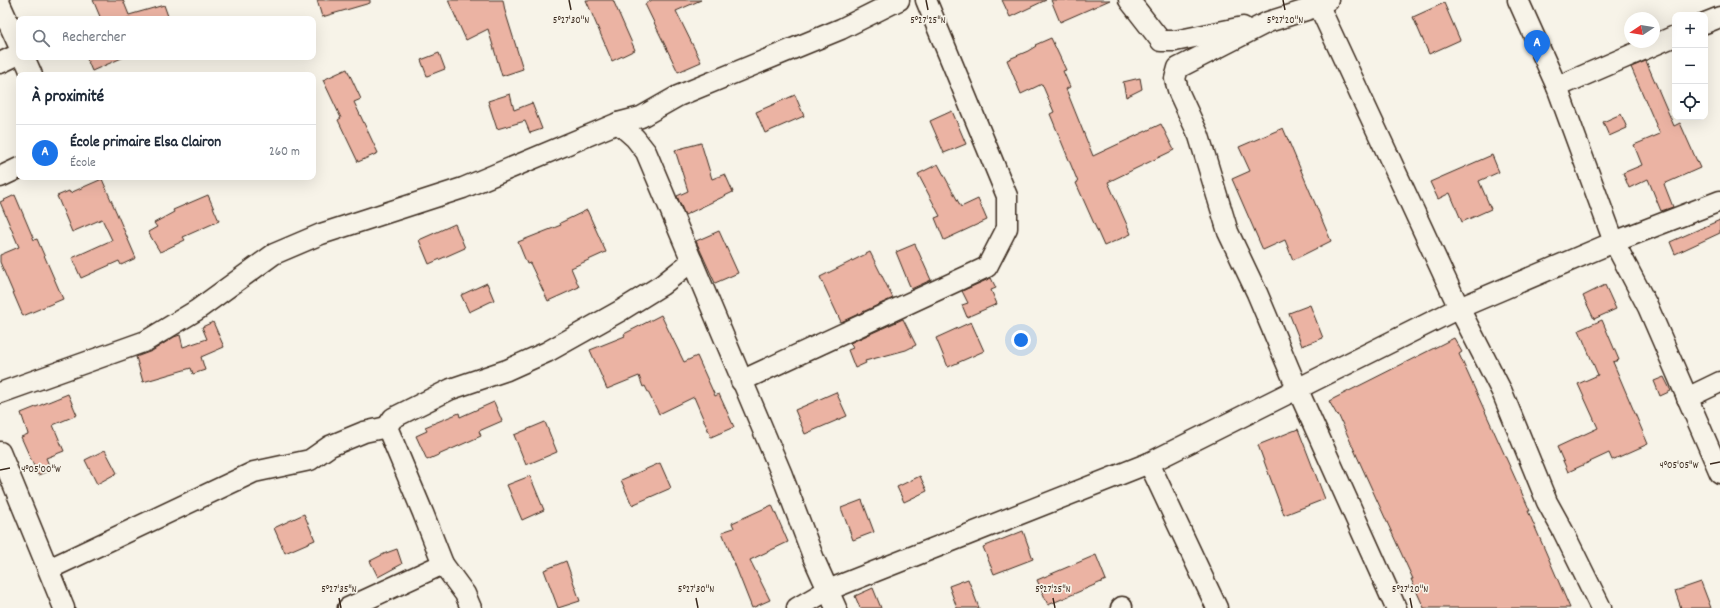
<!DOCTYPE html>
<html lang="fr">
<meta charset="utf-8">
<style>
:root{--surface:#fff;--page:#f2f2f3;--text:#1f2937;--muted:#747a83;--line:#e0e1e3;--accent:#1a73e8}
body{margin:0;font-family:Dekko,sans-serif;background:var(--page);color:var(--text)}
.controls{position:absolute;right:12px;top:12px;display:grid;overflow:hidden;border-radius:8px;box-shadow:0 4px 16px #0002}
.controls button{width:36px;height:36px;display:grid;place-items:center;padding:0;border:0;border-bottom:1px solid var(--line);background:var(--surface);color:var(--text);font:20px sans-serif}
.compass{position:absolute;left:1624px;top:12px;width:36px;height:36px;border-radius:50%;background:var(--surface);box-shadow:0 4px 16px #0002;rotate:258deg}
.you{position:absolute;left:1021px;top:340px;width:14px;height:14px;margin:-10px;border:3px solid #fff;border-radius:50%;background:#1a73e8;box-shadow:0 0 0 6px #1a73e833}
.badge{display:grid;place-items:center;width:26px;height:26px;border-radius:50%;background:var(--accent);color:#fff;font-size:13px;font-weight:700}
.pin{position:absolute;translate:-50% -33px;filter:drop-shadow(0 1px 2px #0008)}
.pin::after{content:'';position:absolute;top:21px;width:14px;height:12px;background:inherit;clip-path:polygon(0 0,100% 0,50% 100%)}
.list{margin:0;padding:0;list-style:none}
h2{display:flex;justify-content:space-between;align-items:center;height:52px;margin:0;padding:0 16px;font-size:17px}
h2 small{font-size:13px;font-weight:400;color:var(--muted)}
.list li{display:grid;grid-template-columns:26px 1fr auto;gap:12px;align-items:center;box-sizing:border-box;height:56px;padding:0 16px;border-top:1px solid var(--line)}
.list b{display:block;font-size:15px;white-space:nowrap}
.list p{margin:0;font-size:13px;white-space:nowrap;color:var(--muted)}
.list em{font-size:13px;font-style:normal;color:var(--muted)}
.icon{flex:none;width:22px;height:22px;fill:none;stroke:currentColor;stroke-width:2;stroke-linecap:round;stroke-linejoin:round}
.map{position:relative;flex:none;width:1720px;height:608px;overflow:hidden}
.search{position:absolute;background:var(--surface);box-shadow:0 4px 16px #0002;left:16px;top:16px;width:300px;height:44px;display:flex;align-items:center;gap:10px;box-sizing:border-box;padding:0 14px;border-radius:8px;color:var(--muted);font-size:15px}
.panel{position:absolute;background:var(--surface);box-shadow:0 4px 16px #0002;left:16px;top:72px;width:300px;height:108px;border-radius:8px}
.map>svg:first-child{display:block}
.building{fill:#ebb3a3;stroke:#3b2a1e}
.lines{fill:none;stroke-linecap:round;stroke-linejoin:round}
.minor-casing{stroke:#3b2a1e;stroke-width:23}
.minor{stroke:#f7f3e8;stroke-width:20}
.ticks{fill:none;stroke:#3b2a1e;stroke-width:1.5}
.ticks-label{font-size:10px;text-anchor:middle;fill:#3b2a1e;stroke:#f7f3e8;stroke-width:3.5;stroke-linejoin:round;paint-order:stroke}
</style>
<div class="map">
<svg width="1720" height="608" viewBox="0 0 1720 608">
<rect width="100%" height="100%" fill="#f7f3e8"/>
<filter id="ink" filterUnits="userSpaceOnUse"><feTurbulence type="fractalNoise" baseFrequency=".025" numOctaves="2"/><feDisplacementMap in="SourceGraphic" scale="8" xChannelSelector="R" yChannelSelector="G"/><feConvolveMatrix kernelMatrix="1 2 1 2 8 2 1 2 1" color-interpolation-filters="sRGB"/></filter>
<g filter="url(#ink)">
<g class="building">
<polygon points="93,0 123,0 129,15 164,5 169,19 101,19"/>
<polygon points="317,0 370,0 370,3 322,17"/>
<polygon points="448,0 503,0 505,11 523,69 502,76 488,29 466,40"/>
<polygon points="586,0 613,0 635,50 612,61"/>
<polygon points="652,0 701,0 676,11 701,62 678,72 645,4"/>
<polygon points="1002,0 1046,0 1010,17"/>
<polygon points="1051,0 1110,0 1060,22"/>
<polygon points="1444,3 1460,40 1429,54 1413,17"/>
<polygon points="1051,38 1066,70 1063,71 1070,87 1066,89 1093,156 1161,124 1174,150 1108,182 1131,234 1104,246 1076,183 1078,182 1050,114 1054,112 1042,84 1021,94 1007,60 1028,51 1036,46 1035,45"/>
<polygon points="439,53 445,69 427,76 421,60"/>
<polygon points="86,57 124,57 92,71"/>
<polygon points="1646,61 1674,126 1680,123 1700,168 1664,184 1673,207 1661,211 1648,179 1629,188 1623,173 1642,165 1634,145 1660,134 1631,67"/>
<polygon points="347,69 361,99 354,102 378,153 358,162 338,120 341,118 323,80"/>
<polygon points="1140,78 1142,89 1126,97 1123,82"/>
<polygon points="510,94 514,110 532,103 542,129 530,133 525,121 497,129 488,101"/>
<polygon points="795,95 804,116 765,133 756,112"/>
<polygon points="952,111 966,144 944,153 930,121"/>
<polygon points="1621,114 1627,128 1609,136 1603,122"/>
<polygon points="1283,128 1331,241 1293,260 1285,240 1263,250 1232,179 1250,171 1239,147"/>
<polygon points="701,143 712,179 725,174 733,192 685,215 677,196 688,191 675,150"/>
<polygon points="1492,155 1499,172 1479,181 1491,209 1462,222 1450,193 1438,199 1430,182"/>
<polygon points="938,164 961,207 978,199 987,220 944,240 935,218 940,216 918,174"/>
<polygon points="102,179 136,258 121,265 119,261 81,278 72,258 112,240 102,219 72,232 57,196 69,191 70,193"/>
<polygon points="15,195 34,240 37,239 63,299 23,316 0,262 0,255 19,247 0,202"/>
<polygon points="208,195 219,221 183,237 185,240 160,252 148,232 157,227 154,223 174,212 173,210"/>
<polygon points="587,210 606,252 571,268 579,287 548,301 530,263 527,264 518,242 561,225 560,223"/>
<polygon points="1720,220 1720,233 1675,254 1670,242"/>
<polygon points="455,224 465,248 429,264 419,240"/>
<polygon points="719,231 738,273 715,283 696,241"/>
<polygon points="915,244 931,280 911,289 896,252"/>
<polygon points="870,252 893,298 841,322 820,277"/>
<polygon points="991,278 996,288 991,290 997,304 967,317 962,305 968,303 962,291"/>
<polygon points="487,283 494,300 469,312 461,295"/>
<polygon points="1605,285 1616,309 1594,319 1583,296"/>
<polygon points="1310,305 1323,338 1302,346 1289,313"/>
<polygon points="661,315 684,362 697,356 715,396 719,394 734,427 711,437 694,397 659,414 645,386 643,387 639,376 607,389 590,350 625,336 624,334"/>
<polygon points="903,319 916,345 906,350 865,361 866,363 855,368 848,350 853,348 850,343"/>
<polygon points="1602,320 1619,360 1613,362 1648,444 1612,460 1609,453 1568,472 1557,447 1598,428 1578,384 1598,375 1579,330"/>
<polygon points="213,322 224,347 201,357 205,370 193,374 191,368 143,382 136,357 152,351 174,337 180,335 183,347 207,339 202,327"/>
<polygon points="971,322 984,351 948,367 936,338"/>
<polygon points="1454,338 1462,352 1459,354 1530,511 1528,511 1570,608 1424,608 1411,579 1413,579 1365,474 1338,414 1337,415 1329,401"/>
<polygon points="1664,377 1671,391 1660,396 1654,381"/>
<polygon points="836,392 847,416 805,434 795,410"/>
<polygon points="68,394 77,415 53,425 64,451 46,458 51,470 38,475 21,437 28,434 21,413"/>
<polygon points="494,402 502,421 479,431 481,436 427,460 416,436 427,431 425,427 459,413 460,417"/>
<polygon points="545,422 557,452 526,465 514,435"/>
<polygon points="1298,429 1325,499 1284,515 1258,445"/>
<polygon points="105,450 117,473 97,484 85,460"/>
<polygon points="660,463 671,488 632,505 621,480"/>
<polygon points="530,476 544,510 522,520 507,485"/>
<polygon points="920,476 927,491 904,502 897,487"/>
<polygon points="862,500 874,532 853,540 841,508"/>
<polygon points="772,505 788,542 750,560 770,600 752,608 722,532 734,528 732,523"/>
<polygon points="304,514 315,540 285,553 274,528"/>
<polygon points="1023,531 1033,559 994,574 983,547"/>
<polygon points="397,549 402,564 378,577 370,561 386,553"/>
<polygon points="1096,555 1106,580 1048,605 1037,580"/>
<polygon points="566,561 580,601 558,608 544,570"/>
<polygon points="968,579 979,608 957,608 949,586"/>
<polygon points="1701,582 1711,608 1681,608 1675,591"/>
<polygon points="873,588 881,608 860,608 855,596"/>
</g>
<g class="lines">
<g class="minor-casing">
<g id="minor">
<polyline points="1129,0 1161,41 1175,41 1243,27"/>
<polyline points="1328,0 1319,6 1268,22 1178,68 1175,79 1179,93 1199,136 1228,232 1257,293 1297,388 1396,608"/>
<polyline points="1518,0 1557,87 1614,242 1648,307 1720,473"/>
<polyline points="0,4 19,46"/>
<polyline points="1319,6 1459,308 1502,392 1547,502 1563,531 1601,608"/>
<polyline points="1705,23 1720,17"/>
<polyline points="24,57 32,75"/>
<polyline points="0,63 19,54"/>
<polyline points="1557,87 1675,36"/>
<polyline points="618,123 635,138 646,152 782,475 814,559 836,608"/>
<polyline points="0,177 19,168"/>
<polyline points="741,381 987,267 1007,228 1007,196 926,0"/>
<polyline points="0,393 146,341 197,310 274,254 321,234 463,188 618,123 641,117 678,96 841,29 899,0"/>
<polyline points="1687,398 1720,382"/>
<polyline points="0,452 64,608"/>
<polyline points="1149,463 1217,608"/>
<polyline points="443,564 465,594 471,608"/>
<polyline points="49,569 254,472 310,460 330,446 364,432 387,427"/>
<polyline points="348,608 443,564 423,513 387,427 393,418 451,389 507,370 547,352 620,311 662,285 692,261"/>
<polyline points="797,608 828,590 1149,463 1459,308 1614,242 1720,201"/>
<polyline points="1121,608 1122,607"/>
</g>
</g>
<use href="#minor" class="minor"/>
</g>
</g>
<path class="ticks" d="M569 0 571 10M926 0 928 10M1283 0 1285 10M1710 464 1720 462M0 470 10 468M339 598 341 608M696 598 698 608M1053 598 1055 608M1410 598 1412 608"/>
<g class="ticks-label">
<text x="571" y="23">5°27'30"N</text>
<text x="928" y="23">5°27'25"N</text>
<text x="1285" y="23">5°27'20"N</text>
<text x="1679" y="468">4°05'05"W</text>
<text x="41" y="472">4°05'00"W</text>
<text x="339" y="592">5°27'35"N</text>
<text x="696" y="592">5°27'30"N</text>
<text x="1053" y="592">5°27'25"N</text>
<text x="1410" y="592">5°27'20"N</text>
</g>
</svg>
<div class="controls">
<button>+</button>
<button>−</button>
<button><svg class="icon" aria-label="locate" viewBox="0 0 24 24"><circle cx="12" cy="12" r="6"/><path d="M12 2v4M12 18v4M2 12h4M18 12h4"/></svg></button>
</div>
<svg class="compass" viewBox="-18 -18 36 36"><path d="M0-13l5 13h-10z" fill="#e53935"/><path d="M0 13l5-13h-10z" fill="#747a83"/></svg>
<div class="you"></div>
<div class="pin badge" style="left:1537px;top:63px">A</div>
<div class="search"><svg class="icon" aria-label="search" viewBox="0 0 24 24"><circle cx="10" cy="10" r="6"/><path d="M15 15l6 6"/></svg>Rechercher</div>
<section class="panel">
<h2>À proximité<small></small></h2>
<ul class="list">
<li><span class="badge">A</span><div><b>École primaire Elsa Clairon</b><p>École</p></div><em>260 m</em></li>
</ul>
</section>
</div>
